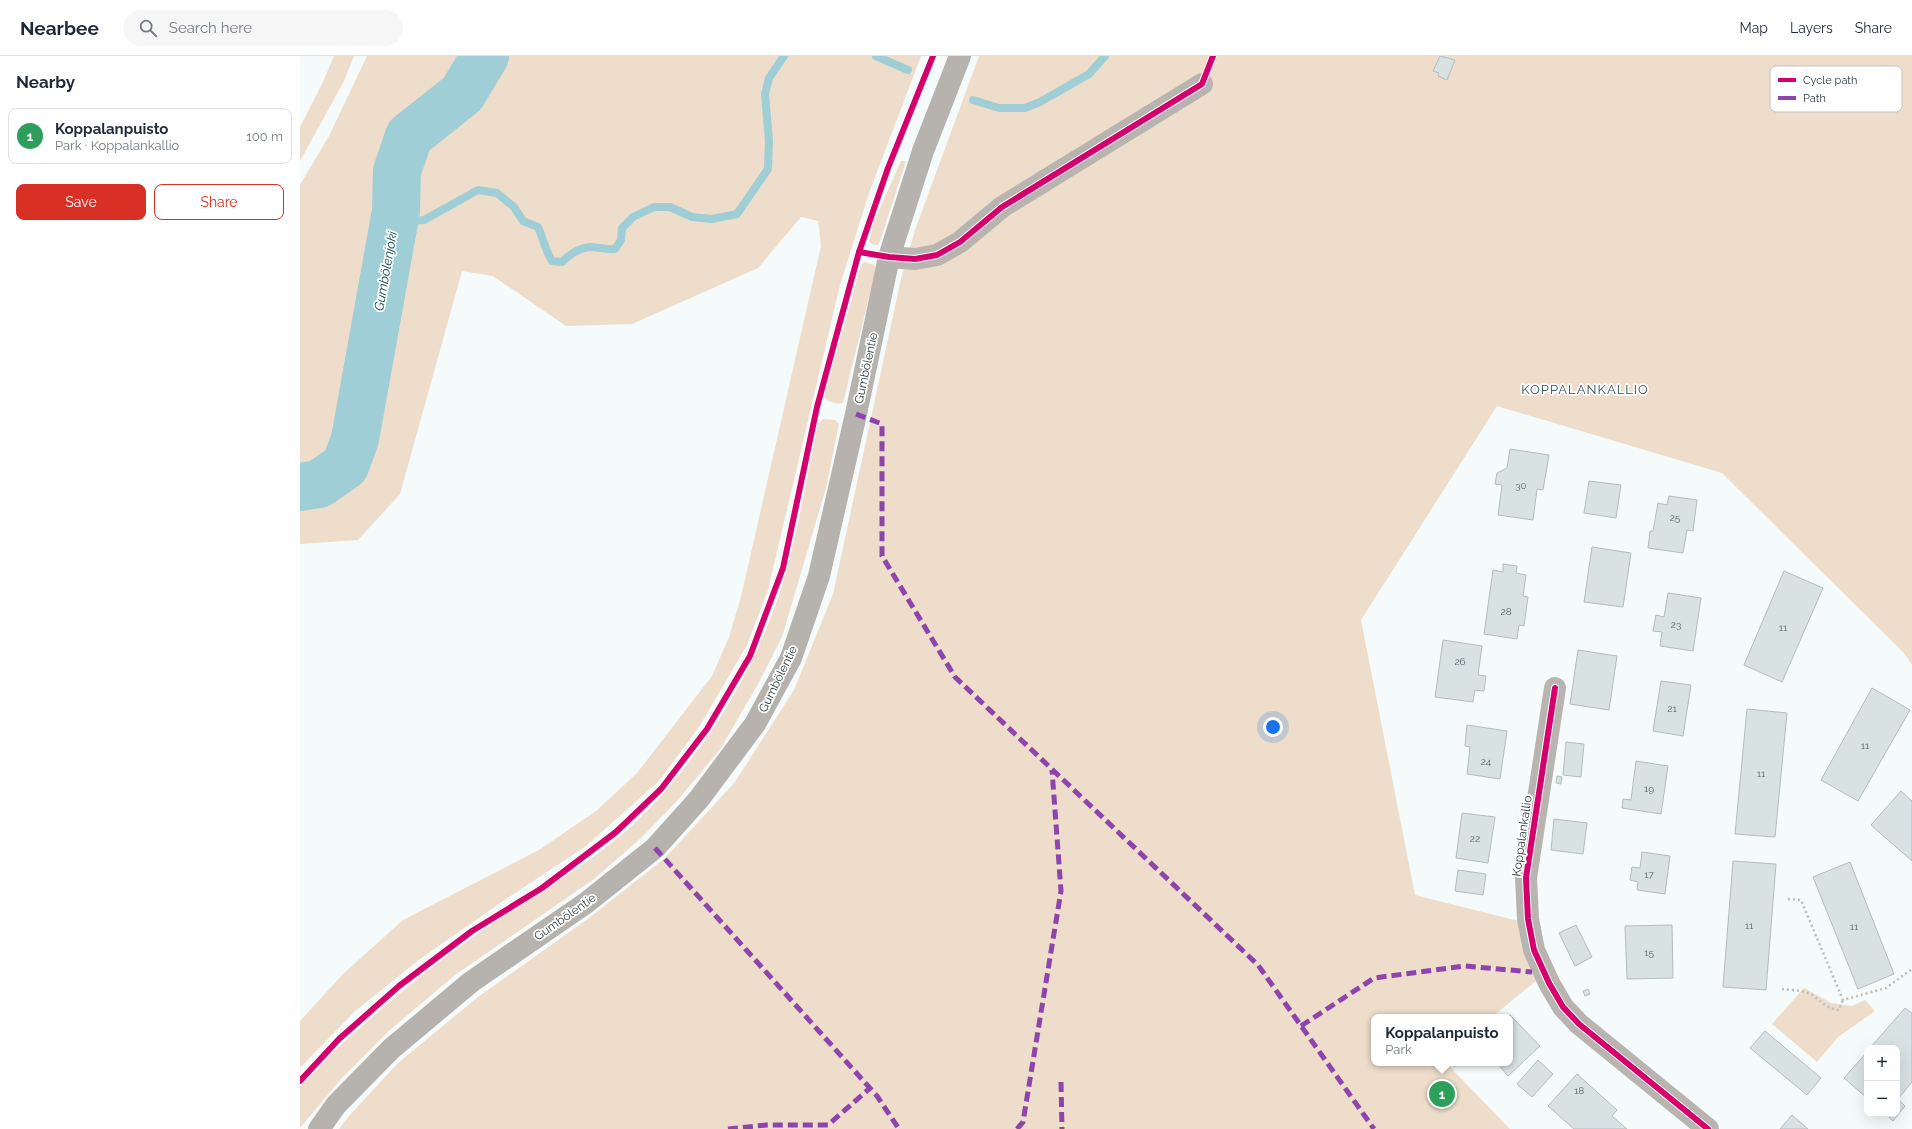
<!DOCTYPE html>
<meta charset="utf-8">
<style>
:root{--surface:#fff;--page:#f6f6f7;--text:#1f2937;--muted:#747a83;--line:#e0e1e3;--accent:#d93025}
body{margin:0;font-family:Raleway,sans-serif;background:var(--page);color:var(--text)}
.controls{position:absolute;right:12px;bottom:12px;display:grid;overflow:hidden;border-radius:8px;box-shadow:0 4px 16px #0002}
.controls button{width:36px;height:36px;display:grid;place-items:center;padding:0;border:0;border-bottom:1px solid var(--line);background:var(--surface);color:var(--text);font:20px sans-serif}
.you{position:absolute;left:973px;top:671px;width:14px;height:14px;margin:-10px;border:3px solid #fff;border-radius:50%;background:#1a73e8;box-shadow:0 0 0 6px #1a73e833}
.badge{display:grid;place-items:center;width:26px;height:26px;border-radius:50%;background:var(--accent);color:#fff;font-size:13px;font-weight:700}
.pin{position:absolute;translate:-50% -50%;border:2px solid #fff;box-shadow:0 1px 4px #0006}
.popup{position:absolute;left:1071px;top:958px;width:142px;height:52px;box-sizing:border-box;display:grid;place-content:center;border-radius:8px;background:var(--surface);filter:drop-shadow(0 1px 3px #0005);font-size:13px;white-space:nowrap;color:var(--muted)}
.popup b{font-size:15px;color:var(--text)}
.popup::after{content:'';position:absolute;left:50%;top:100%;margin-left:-8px;border:8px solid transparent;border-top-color:var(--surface)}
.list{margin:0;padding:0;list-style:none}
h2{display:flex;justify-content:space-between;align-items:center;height:52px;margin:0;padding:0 16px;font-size:17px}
h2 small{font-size:13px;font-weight:400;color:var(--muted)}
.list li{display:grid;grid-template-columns:26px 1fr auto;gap:12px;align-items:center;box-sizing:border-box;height:56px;margin:0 8px 8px;padding:0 8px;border:1px solid var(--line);border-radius:8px}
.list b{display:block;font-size:15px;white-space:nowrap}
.list p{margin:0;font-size:13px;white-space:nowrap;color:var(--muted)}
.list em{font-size:13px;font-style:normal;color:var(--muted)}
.actions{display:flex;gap:8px;padding:12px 16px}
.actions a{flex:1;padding:9px 0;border:1px solid var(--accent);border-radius:8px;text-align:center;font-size:14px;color:var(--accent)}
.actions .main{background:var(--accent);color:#fff}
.icon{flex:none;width:22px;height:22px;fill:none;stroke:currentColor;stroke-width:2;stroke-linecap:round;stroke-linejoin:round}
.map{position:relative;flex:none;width:1612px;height:1073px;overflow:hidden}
header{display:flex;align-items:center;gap:24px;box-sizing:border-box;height:56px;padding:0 20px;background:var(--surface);border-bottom:1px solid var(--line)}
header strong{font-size:19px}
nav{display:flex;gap:22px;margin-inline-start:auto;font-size:14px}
.search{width:280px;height:36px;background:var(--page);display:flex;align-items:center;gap:10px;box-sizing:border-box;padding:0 14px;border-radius:22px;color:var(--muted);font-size:15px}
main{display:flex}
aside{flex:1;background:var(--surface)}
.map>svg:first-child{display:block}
.green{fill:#edddca}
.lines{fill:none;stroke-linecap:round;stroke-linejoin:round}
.stream{stroke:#a0ced6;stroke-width:8}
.river{stroke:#a0ced6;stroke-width:48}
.building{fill:#d8e2e3;stroke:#b3bdbe}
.path{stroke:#bcbdba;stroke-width:2.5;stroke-dasharray:2 3;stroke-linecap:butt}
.minor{stroke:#b8b4af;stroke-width:22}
.secondary{stroke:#b6b3ae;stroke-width:22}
.quiet{stroke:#8e44ad;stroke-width:5;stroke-dasharray:10 5;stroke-linecap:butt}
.cycleway-casing{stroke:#fff;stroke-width:8}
.cycleway{stroke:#d6006c;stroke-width:6}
.labels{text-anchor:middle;stroke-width:3.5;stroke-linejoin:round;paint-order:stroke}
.number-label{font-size:10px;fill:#576668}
.street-label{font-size:12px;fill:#2c3c3f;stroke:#fff}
.water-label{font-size:13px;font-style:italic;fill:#0d4850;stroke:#fff}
.neighbourhood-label{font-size:13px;letter-spacing:1px;fill:#2c5156;stroke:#fff}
.key{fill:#fff;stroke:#c0c4c5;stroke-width:1}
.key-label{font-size:11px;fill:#2c3c3f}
</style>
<header>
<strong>Nearbee</strong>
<div class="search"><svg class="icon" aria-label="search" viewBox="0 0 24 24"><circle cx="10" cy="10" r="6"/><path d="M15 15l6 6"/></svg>Search here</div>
<nav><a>Map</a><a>Layers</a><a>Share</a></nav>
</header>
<main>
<aside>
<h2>Nearby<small></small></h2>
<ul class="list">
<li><span class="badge" style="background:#2e9e5b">1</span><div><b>Koppalanpuisto</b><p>Park · Koppalankallio</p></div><em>100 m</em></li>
</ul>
<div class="actions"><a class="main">Save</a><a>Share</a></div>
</aside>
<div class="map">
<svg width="1612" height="1073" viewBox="0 0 1612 1073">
<rect width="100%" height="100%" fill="#f5fafb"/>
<g class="green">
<polygon points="34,0 54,0 44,25 0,105 0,71 23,26"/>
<polygon points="67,0 621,0 569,137 540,229 468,534 447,589 399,671 359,725 286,790 203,845 120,903 54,956 0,1012 0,965 43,918 103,864 239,794 296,755 337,717 412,620 429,581 441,541 521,190 518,165 501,161 458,212 332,268 266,270 193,220 162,215 100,438 58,484 0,488 0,129 29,80"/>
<polygon points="679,0 1612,0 1612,609 1603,596 1422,417 1197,350 1061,564 1115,839 1219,865 1237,924 1192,961 1074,961 1074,1007 1146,1007 1210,1073 39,1073 49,1060 98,1007 178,941 289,862 365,802 435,726 494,634 533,538 601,223 615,174"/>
<polygon points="601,105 606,105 580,185 578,189 574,189 569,186 572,170"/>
<path d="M565 206 574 209 576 213 543 347C535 348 530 347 524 341L561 209Z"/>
<path d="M523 363 535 364 539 368 526 432 482 581 458 628 421 692 377 745 341 782 294 823 155 919 90 974 41 1023 0 1072V1031C17 1013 34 994 53 978 92 943 133 909 176 879 233 838 298 806 347 755 405 695 452 619 479 539 497 484 506 425 518 368Z"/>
<polygon points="1504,932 1531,947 1552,950 1565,944 1575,955 1538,981 1517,1006 1472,968"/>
</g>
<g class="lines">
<g class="stream">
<polyline points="576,0 608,14"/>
<polyline points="673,44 699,52 725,52 740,46 789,18 805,0"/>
<path d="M94 166 124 164 178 134 197 137 214 151 223 165 238 171C243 182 245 194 252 205L262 206C269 199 279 192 290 191 299 191 306 194 315 193L321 184 322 172 333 161 354 151H370L392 161 412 163 437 158 468 113 469 85 465 38 469 22 484 0"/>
</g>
<polyline class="river" points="0,431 19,428 45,410 55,383 96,155 97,115 109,80 162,38 185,0"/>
</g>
<g class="building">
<polygon points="1140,0 1155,4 1147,24 1138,20 1139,17 1133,15"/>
<polygon points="1210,393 1249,399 1243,434 1237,433 1233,464 1198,459 1202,429 1195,428 1197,417 1207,412"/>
<polygon points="1289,425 1321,429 1316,462 1284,457"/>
<polygon points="1369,440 1397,444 1393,475 1387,474 1383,497 1348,492 1350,475 1353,475 1358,447 1367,449"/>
<polygon points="1292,491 1331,497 1323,551 1284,546"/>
<polygon points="1203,508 1217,510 1216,517 1226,519 1223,540 1228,541 1224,570 1219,569 1217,583 1184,578 1193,514 1203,516"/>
<polygon points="1484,515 1523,532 1482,626 1444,609"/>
<polygon points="1368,537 1401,542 1393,595 1360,590 1362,576 1353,575 1356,559 1364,561"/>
<polygon points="1143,584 1182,590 1178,619 1186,620 1184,635 1175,634 1173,646 1135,641"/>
<polygon points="1278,594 1317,600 1309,654 1270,648"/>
<polygon points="1361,625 1391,629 1383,680 1353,675"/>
<polygon points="1572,632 1610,654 1558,745 1521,724"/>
<polygon points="1447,653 1487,657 1475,781 1435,778"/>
<polygon points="1167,669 1207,675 1200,723 1167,718 1170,691 1165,690"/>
<polygon points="1266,686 1284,688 1281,721 1263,719"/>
<polygon points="1336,705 1368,710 1361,758 1322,752 1323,743 1331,744"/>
<polygon points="1257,720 1262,721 1261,728 1256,727"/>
<polygon points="1601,735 1612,745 1612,805 1571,769"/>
<polygon points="1162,757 1195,761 1188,807 1156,802"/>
<polygon points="1254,763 1287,767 1283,798 1251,794"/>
<polygon points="1342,796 1370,800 1365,838 1337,834 1338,826 1330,824 1332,811 1340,812"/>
<polygon points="1433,805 1476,808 1466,934 1423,931"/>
<polygon points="1550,806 1594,918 1558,933 1513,821"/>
<polygon points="1158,814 1186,818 1183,839 1155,835"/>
<polygon points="1276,869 1292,901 1275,910 1259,877"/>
<polygon points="1372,869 1373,922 1327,923 1325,870"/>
<polygon points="1288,933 1290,938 1285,940 1283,935"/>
<polygon points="1605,952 1612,957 1612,1026 1598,1043 1605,1050 1593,1065 1585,1058 1597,1058 1597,992 1570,992"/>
<polygon points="1210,959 1240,990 1208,1020 1197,1007 1210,1007 1210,961 1207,961"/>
<polygon points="1465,975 1521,1022 1507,1039 1450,992"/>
<polygon points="1567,996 1567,1042 1544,1022"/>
<polygon points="1238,1004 1253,1018 1232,1041 1217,1028"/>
<polygon points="1277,1018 1317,1054 1312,1060 1327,1073 1274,1073 1248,1050"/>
<polygon points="1492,1059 1508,1073 1480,1073"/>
</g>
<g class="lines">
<g class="path">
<polyline points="1488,843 1501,844 1543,944 1586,932 1612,913"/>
<path d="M1482 933C1489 934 1498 934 1505 936 1519 940 1522 952 1539 954L1543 944"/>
</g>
<g class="minor">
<polyline points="589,201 615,203 637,199 660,186 702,151 902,28"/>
<polyline points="1255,632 1226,822 1228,863 1234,894 1249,927 1263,951 1279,968 1408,1073"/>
</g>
<polyline class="secondary" points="19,1073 36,1049 91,993 171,926 286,847 355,792 399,743 455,668 491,602 519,520 556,358 589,201 623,95 660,0"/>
<g class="quiet">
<polyline points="556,358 582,368 582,500 655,621 958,909 1074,1073"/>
<polyline points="355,792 577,1040 599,1073"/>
<polyline points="1001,970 1074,922 1165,910 1232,916"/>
<polyline points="761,1026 762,1073"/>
<polyline points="428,1073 466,1069 528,1069 570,1032"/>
<polyline points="717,1073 723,1066 761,835 752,714"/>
</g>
<g class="cycleway-casing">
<g id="cycleway">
<polyline points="559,196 589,201 615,203 637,199 660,186 702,151 902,28 913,0"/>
<polyline points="1255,632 1226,822 1228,863 1234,894 1249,927 1263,951 1279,968 1408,1073"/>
<polyline points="0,1025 39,983 99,930 172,875 242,832 316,776 361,733 407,673 450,600 483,512 517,351 559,196 588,112 633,0"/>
</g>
</g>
<use href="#cycleway" class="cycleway"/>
</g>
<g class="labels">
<g class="number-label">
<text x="1221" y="433">30</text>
<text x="1375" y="465">25</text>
<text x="1206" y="559">28</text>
<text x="1376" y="572">23</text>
<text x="1483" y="575">11</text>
<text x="1160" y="609">26</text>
<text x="1372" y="656">21</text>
<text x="1565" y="693">11</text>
<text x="1186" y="709">24</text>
<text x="1461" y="721">11</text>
<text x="1349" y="736">19</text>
<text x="1175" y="786">22</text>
<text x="1349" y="822">17</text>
<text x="1449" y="873">11</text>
<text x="1554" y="874">11</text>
<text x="1349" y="900">15</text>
<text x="1279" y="1038">18</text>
</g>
<g class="street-label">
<text transform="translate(566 312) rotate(-78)" y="4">Gumbölentie</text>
<text transform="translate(478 623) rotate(-64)" y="4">Gumbölentie</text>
<text transform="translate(1222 780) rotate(-82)" y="4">Koppalankallio</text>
<text transform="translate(265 861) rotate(-35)" y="4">Gumbölentie</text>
</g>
<g class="water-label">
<text transform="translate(85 215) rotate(-80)" y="5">Gumbölenjoki</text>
</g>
<g class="neighbourhood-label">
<text x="1285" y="338">KOPPALANKALLIO</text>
</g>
</g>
<rect x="1470" y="10" width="132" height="46" rx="6" class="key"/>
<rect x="1478" y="22" width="18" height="4" fill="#d6006c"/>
<rect x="1478" y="40" width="18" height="4" fill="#8e44ad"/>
<g class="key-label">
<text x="1503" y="28">Cycle path</text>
<text x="1503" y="46">Path</text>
</g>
</svg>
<div class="controls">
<button>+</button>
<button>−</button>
</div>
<div class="you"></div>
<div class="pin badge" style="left:1142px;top:1038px;background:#2e9e5b">1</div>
<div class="popup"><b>Koppalanpuisto</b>Park</div>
</div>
</main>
